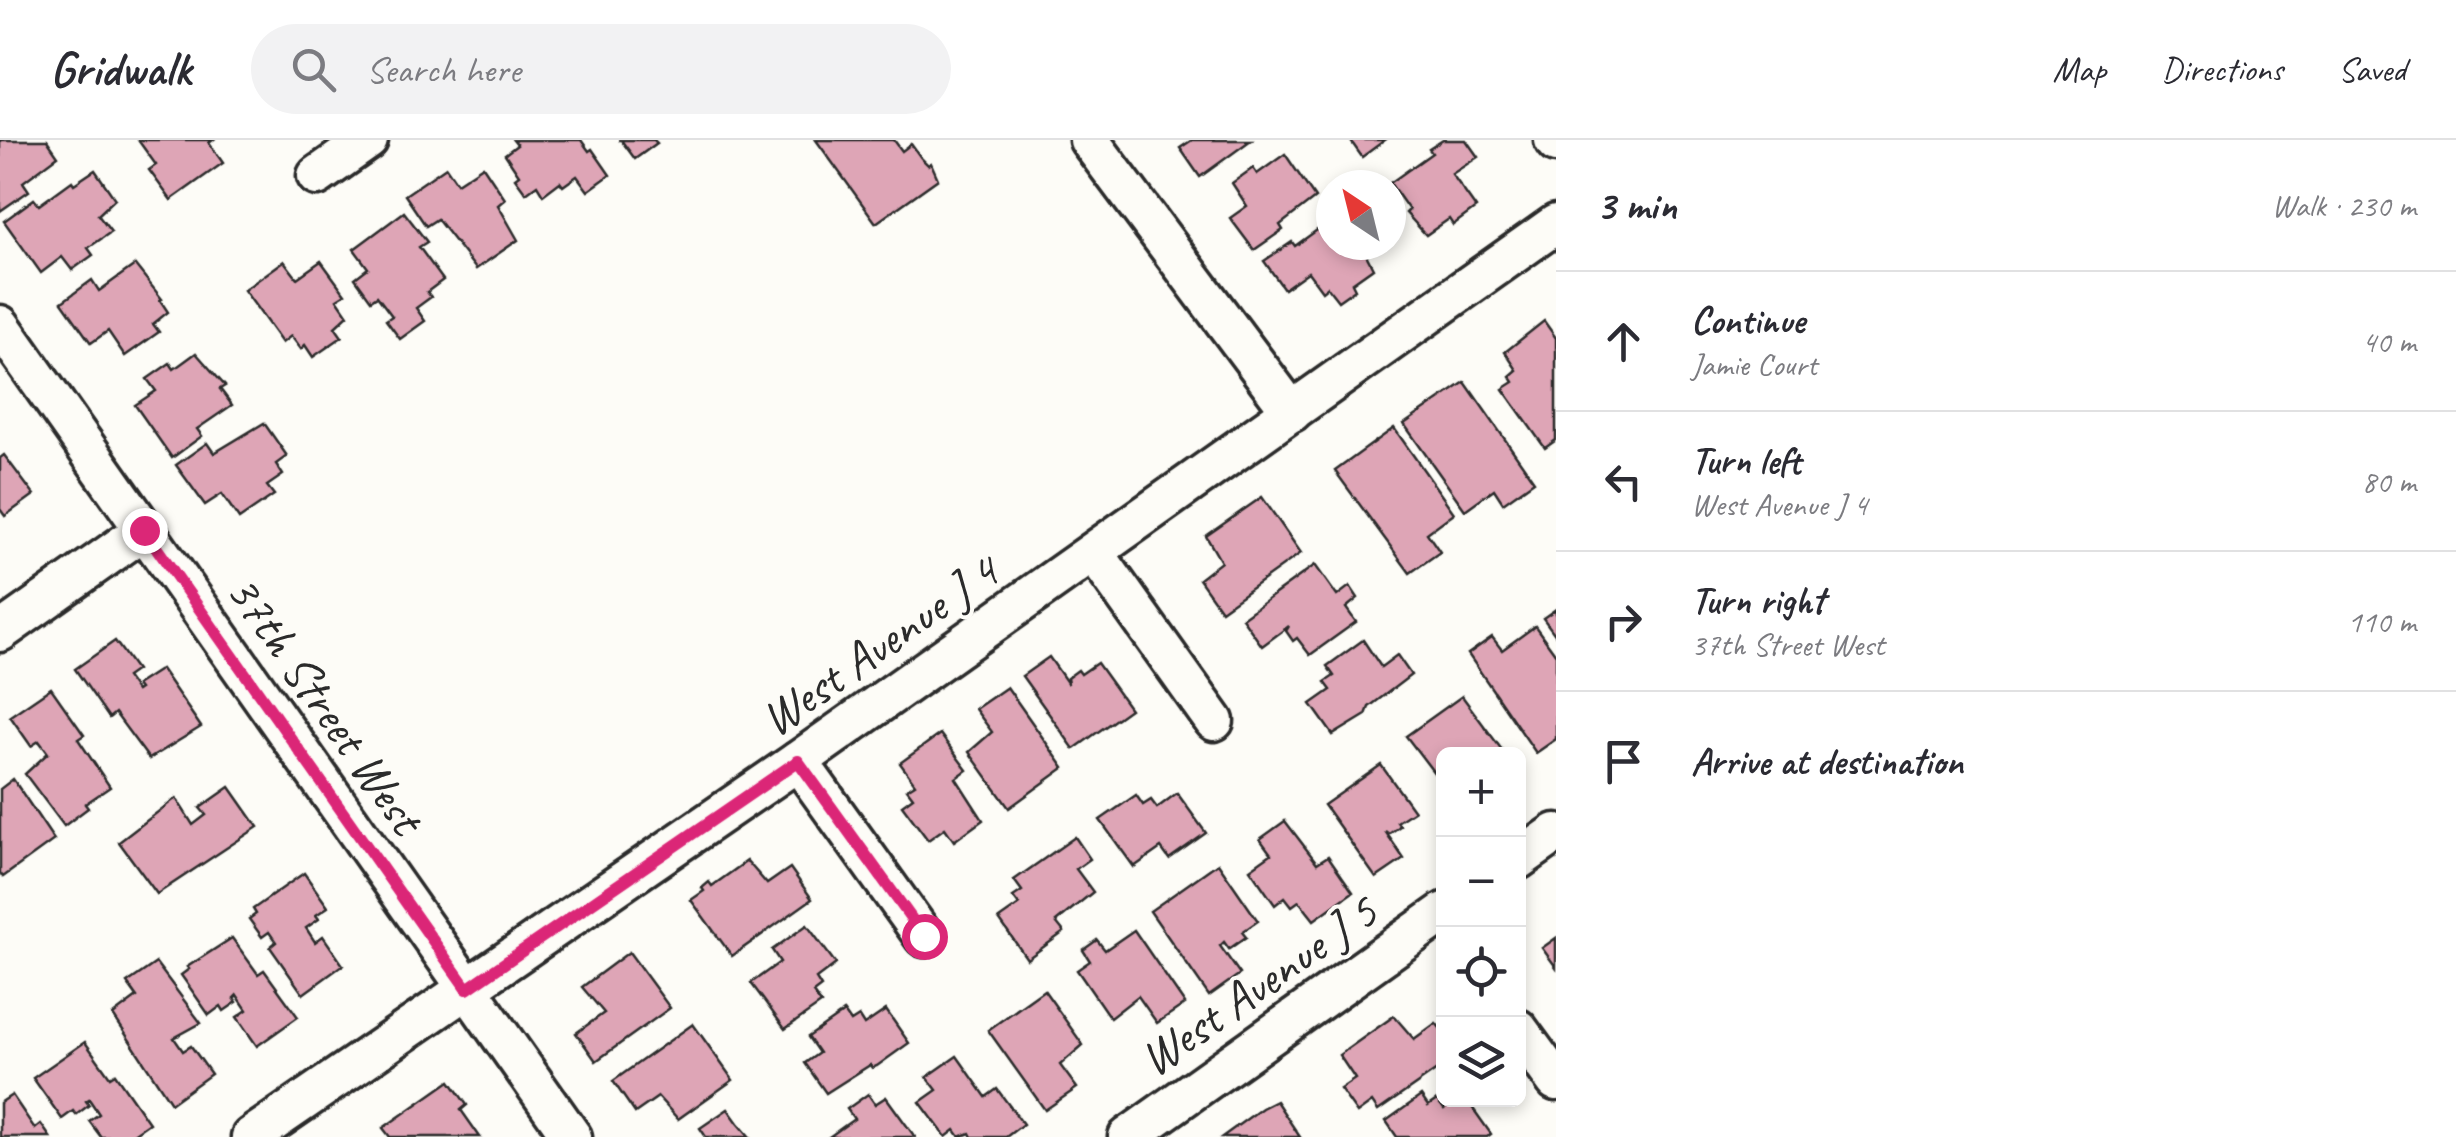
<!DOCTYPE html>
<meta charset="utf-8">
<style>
:root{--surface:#fff;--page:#f2f2f3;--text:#2b2b33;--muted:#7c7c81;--line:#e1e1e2}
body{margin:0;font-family:Caveat,sans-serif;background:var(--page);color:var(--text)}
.controls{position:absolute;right:30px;bottom:30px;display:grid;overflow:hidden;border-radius:15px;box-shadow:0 5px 15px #0003}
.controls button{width:90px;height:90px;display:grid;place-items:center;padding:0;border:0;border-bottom:2px solid var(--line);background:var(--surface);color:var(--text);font:50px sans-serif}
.compass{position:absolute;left:1316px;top:30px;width:90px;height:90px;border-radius:50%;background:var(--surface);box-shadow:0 5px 15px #0003;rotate:325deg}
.stop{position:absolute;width:30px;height:30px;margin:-22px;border:8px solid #db2777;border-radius:50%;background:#fff}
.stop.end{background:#db2777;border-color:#fff;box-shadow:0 2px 10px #0008}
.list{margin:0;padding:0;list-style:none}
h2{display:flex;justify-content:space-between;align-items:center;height:130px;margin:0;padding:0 40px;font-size:42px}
h2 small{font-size:32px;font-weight:400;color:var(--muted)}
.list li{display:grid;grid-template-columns:65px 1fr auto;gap:30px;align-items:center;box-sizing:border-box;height:140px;padding:0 40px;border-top:2px solid var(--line)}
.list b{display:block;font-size:38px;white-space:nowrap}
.list p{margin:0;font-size:32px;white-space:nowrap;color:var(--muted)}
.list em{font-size:32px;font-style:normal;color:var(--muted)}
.icon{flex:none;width:55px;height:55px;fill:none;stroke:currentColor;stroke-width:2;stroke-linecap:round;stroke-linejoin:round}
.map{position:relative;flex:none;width:1556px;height:997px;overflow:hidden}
header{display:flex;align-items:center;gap:60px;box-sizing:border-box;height:140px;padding:0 50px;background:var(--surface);border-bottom:2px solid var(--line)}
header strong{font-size:48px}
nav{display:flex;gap:55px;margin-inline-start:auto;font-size:35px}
.search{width:700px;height:90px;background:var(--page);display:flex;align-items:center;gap:25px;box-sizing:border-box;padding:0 35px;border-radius:55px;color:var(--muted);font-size:38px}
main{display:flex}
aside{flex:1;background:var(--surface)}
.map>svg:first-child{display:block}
.building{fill:#dea5b6;stroke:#2b2b2b;stroke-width:2.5}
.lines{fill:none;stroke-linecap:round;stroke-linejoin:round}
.minor-casing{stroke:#2b2b2b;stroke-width:45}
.minor{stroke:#fdfcf7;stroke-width:38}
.route{stroke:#db2777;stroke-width:12}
.labels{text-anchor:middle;stroke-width:8;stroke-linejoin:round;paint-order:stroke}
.street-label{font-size:50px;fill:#2b2b2b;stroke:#fdfcf7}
</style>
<header>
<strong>Gridwalk</strong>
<div class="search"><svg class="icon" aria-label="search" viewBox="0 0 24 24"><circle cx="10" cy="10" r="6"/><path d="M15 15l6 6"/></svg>Search here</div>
<nav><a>Map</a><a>Directions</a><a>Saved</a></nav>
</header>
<main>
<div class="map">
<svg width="1556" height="997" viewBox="0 0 1556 997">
<rect width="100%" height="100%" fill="#fdfcf7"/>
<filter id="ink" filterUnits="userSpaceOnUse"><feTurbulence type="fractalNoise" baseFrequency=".01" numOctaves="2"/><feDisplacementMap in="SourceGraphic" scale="20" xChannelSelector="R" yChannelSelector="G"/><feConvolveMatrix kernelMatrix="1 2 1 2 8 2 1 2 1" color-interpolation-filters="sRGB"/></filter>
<g filter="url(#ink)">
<g class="building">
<polygon points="0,0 47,0 58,16 23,42 29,51 0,71"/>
<polygon points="138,0 213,0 209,3 223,23 171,60 149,30 156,25"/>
<polygon points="513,0 581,0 589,11 592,9 610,35 588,51 577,36 563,46 560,42 543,55 537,45 526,53 515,38 519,35 505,14 517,5"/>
<polygon points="618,0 654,0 657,3 635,19 621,0"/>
<polygon points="816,0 894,0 902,11 911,4 921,18 928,25 931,23 938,39 876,83"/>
<polygon points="1192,0 1251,0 1200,37 1180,8"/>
<polygon points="1350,0 1385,0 1362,17"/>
<polygon points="1443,0 1466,0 1478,17 1452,34 1476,68 1453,85 1449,79 1426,95 1406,73 1409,70 1390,43 1432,13 1429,9"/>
<polygon points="1285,14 1315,58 1280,85 1283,90 1254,110 1230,78 1247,66 1232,43 1253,28 1257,34"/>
<polygon points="483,26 505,59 498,65 518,100 476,129 437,79 426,86 405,55 446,27 457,43"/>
<polygon points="95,30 115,59 98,75 111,92 88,108 93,115 72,130 62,117 41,133 4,81 34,59 39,65 72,41 74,44"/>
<polygon points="404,72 427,102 419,107 443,140 427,152 431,157 416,168 425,181 400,199 386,180 392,176 377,156 371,160 355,138 368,128 354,109"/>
<polygon points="1331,80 1331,105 1361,105 1373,128 1352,143 1355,149 1338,161 1327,147 1322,151 1308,132 1284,149 1264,121 1292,102 1295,106"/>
<polygon points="284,121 297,138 321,121 345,154 337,159 348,175 335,187 342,197 313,217 305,205 301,209 291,196 282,203 244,150"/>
<polygon points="135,125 162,159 160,160 168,172 153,184 159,192 125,216 108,191 91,203 62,162 92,140 99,151"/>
<polygon points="1544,181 1556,198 1556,300 1545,308 1503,249 1514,242 1510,236 1517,230 1505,212"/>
<polygon points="196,213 225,246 220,249 232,265 197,289 202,296 172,318 135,265 156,251 147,239 170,223 174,229"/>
<polygon points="1465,242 1534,341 1503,363 1494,349 1465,370 1404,284"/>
<polygon points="264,283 287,316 276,324 283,335 267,346 274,355 239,379 222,354 205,365 176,325 207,303 214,313"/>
<polygon points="1394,288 1454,373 1427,393 1440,412 1410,433 1335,331"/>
<polygon points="4,315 34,355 5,376 0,369 0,318"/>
<polygon points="1262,357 1301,413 1221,470 1199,439 1221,422 1206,396"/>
<polygon points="1315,425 1337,456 1350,446 1358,458 1346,468 1356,482 1310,515 1297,498 1293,501 1286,491 1289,486 1262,506 1242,478"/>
<polygon points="1556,469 1556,496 1543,478"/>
<polygon points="1535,486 1556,515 1556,599 1536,613 1468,514 1492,497 1502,510"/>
<polygon points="1363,500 1381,527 1397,515 1411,535 1369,567 1366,575 1333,595 1311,564 1331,550 1325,542 1334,536 1327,526"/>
<polygon points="115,501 136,530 126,537 136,551 139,549 136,545 161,529 201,587 149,619 115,573 109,578 75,529"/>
<polygon points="1049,517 1068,544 1067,538 1078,530 1081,534 1097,523 1130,569 1074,609 1022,536"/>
<polygon points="1007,547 1064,628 1009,668 969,612 992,592 975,569"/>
<polygon points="51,548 84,595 78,599 110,647 85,664 88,668 64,686 25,634 48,613 39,601 31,606 10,576"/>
<polygon points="1462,556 1505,614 1444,614 1444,646 1406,596"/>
<polygon points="940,594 967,630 956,638 983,680 954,701 945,688 928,700 902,665 913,657 907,649 915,644 900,623"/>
<polygon points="1381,625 1414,671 1397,682 1400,686 1389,694 1385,691 1404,719 1376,738 1324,665"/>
<polygon points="13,639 54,700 3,737 0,733 0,649"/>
<polygon points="230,647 258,687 157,754 119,702 176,658 193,685 206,675 200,668"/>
<polygon points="1177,653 1206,693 1169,719 1161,708 1134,727 1100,680 1136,655 1143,665 1151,660 1157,668"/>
<polygon points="1285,681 1317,723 1328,716 1353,752 1314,780 1299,761 1292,766 1285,757 1275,765 1250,729 1271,714 1260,699"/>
<polygon points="1075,697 1090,719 1076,729 1093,752 1056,782 1064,792 1027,819 999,779 1019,765 1013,757 1022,751 1014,740"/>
<polygon points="747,721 767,744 790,728 812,759 732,816 691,760 704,751 702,748 709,742 712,746"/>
<polygon points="1218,723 1258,781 1242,792 1246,797 1229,809 1224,802 1220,806 1240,834 1209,856 1150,771"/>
<polygon points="304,733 328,767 316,775 319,779 306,788 315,802 323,796 343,825 303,854 270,807 276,802 269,792 262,797 249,779 256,774 253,769"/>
<polygon points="807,785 836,824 816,839 821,847 813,853 821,864 785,889 751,843 780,822 772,810"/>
<polygon points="1134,790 1185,864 1157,883 1138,856 1110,878 1077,830 1090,821 1083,810 1097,800 1105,810"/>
<polygon points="232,798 258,834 264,830 298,877 257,906 237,877 247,870 237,855 234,858 237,862 224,871 221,866 209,875 181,835 189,829 187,827"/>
<polygon points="1556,798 1556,827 1542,808"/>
<polygon points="629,812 670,868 596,921 576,893 604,873 582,847"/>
<polygon points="156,823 201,883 174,898 183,911 191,906 211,934 171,963 113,875 137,857 127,843"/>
<polygon points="1044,850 1083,905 1060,925 1077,948 1045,970 988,890"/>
<polygon points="886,870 909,903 877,926 872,928 870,925 826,953 805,923 819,913 808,897 844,872 851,882 859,877 864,885"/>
<polygon points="1394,876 1414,899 1436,883 1444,893 1444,925 1378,971 1372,962 1357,973 1340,949 1355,939 1339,915"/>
<polygon points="693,884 733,940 678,979 658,957 635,973 613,941"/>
<polygon points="85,902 110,937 115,934 149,983 129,997 101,997 89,981 99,974 89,959 86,961 89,965 76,975 73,971 62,979 33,938"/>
<polygon points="957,916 986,957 997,949 1023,984 1006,997 972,997 970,993 960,997 955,990 946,997 920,962 937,950 927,937"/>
<polygon points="450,941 467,965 461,970 480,997 390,997 383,988"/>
<polygon points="868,954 875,964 886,957 915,997 829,997 854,979 847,969"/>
<polygon points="12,955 35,989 41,984 50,997 0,997 0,963"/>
<polygon points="1421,956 1428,966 1437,960 1444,969 1457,960 1467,960 1491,994 1487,997 1397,997 1386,981"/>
<polygon points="1276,961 1300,997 1222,997 1262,968"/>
<polygon points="728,969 738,983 750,997 706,997 700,988"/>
</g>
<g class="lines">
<g class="minor-casing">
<g id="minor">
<polyline points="1089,0 1292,272"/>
<polyline points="1554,0 1556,3"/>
<polyline points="317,36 368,0"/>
<polyline points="0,185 572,997"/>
<polyline points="1095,414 1214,581"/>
<polyline points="0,492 144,390"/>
<polyline points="798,621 924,797"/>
<polyline points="1518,720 1556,693"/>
<polyline points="1518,889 1556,941"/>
<polyline points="251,997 798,621 1556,84"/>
<polyline points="1128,997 1444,772"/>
</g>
</g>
<use href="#minor" class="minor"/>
</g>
</g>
<g class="lines" filter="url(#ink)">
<polyline class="route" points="144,390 467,849 798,621 924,796"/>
</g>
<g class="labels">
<g class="street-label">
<text transform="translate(878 504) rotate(-35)" y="18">West Avenue J 4</text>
<text transform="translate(326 563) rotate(55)" y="18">37th Street West</text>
<text transform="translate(1257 844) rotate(-35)" y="18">West Avenue J 5</text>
</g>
</g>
</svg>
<div class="controls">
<button>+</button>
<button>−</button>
<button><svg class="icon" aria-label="locate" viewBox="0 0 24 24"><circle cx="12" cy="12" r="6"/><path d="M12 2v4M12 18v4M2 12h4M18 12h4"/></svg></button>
<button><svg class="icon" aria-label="layers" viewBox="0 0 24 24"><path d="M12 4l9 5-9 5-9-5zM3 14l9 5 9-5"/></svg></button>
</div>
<svg class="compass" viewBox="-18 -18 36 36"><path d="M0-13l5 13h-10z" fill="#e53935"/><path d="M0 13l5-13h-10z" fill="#7c7c81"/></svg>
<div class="stop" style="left:924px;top:796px"></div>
<div class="stop end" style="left:144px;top:390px"></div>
</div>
<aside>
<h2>3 min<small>Walk · 230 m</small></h2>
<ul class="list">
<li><svg class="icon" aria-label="ahead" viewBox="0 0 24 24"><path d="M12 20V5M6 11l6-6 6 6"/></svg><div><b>Continue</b><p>Jamie Court</p></div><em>40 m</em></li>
<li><svg class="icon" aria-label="left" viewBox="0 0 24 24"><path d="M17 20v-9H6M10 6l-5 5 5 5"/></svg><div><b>Turn left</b><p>West Avenue J 4</p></div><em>80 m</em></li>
<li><svg class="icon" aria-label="right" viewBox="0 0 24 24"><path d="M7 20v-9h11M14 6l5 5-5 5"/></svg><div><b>Turn right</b><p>37th Street West</p></div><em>110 m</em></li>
<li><svg class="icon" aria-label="arrive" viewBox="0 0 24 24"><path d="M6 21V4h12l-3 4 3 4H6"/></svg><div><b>Arrive at destination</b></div></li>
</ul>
</aside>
</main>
